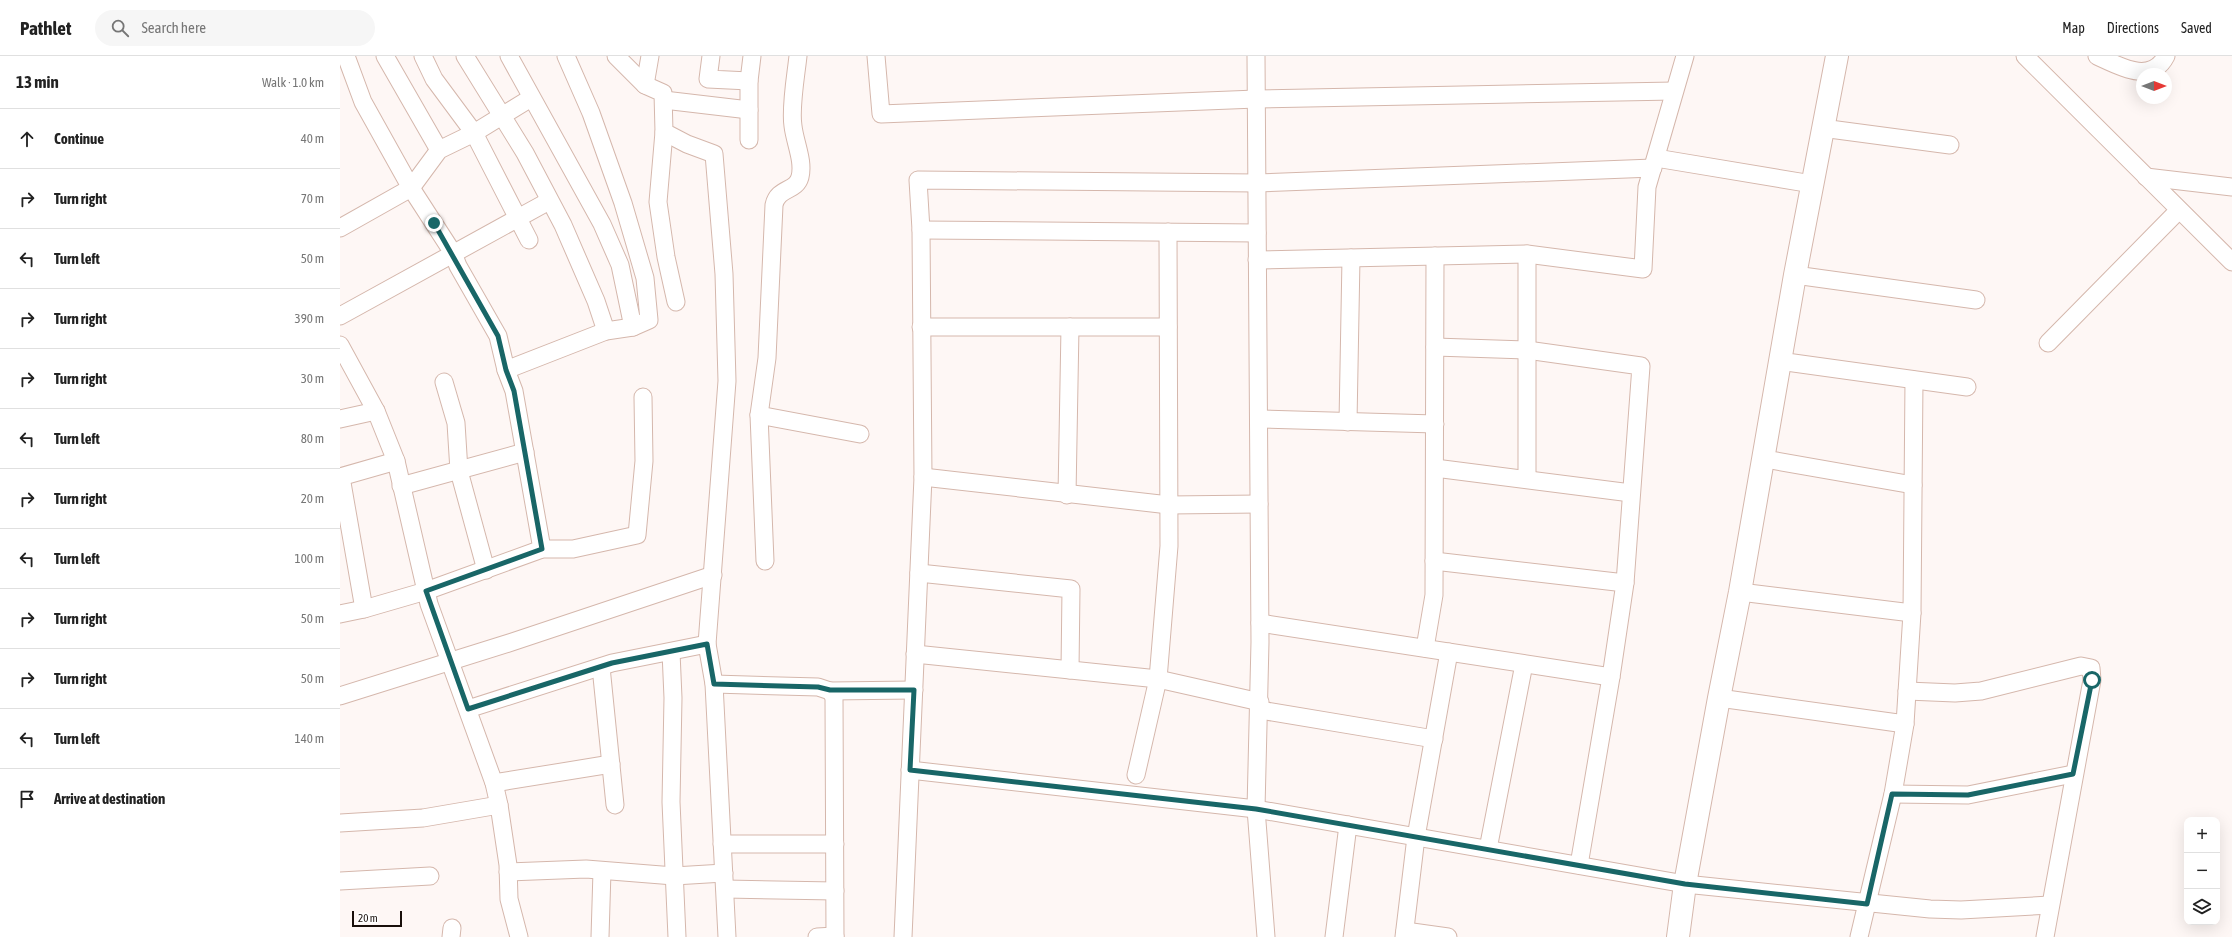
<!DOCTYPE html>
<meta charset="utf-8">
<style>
:root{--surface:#fff;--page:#f6f6f6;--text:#222;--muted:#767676;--line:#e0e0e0}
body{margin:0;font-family:"Asap Condensed",sans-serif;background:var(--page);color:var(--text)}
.controls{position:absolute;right:12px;bottom:12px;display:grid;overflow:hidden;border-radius:8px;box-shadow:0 4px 16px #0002}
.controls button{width:36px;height:36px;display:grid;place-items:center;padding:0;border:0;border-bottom:1px solid var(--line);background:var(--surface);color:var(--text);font:20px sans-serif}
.compass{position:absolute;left:1796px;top:12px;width:36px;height:36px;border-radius:50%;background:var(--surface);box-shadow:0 4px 16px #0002;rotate:90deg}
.scale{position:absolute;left:12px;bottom:10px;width:50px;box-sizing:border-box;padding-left:4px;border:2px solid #190f0b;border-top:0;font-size:11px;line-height:14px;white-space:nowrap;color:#190f0b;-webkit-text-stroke:3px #fff;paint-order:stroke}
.stop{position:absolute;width:12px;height:12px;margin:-9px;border:3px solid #186667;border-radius:50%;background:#fff}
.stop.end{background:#186667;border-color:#fff;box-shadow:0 1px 4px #0008}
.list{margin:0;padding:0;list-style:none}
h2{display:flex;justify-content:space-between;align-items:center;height:52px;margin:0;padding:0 16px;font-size:17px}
h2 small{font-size:13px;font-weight:400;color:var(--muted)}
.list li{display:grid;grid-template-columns:26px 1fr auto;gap:12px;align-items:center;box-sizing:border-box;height:60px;padding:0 16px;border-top:1px solid var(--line)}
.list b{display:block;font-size:15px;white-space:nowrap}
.list em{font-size:13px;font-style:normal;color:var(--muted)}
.icon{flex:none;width:22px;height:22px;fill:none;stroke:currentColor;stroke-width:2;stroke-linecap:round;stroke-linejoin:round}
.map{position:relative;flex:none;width:1892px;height:881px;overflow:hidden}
header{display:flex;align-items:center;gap:24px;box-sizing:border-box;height:56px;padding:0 20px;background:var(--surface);border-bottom:1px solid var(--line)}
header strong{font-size:19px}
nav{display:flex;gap:22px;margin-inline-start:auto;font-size:14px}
.search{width:280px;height:36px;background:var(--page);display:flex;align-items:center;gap:10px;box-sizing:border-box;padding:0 14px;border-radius:22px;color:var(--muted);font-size:15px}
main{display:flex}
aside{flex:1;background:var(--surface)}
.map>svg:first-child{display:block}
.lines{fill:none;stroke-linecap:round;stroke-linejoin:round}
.street-casing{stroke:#d5b7ac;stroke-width:19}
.secondary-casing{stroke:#d5b7ac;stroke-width:24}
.street{stroke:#fff;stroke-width:17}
.secondary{stroke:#fff;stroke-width:22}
.route{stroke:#186667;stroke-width:5}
</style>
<header>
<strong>Pathlet</strong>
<div class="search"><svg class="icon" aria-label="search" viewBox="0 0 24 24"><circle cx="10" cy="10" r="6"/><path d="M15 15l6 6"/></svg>Search here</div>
<nav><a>Map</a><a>Directions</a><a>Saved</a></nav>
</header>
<main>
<aside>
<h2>13 min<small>Walk · 1.0 km</small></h2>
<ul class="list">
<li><svg class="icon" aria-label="ahead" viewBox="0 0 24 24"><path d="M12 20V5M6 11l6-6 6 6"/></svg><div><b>Continue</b></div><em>40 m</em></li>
<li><svg class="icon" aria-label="right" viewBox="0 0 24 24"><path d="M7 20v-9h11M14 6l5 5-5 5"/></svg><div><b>Turn right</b></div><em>70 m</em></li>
<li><svg class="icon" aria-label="left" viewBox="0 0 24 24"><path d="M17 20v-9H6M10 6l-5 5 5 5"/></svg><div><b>Turn left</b></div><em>50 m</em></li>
<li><svg class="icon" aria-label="right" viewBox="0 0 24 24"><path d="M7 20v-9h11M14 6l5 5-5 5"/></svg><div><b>Turn right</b></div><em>390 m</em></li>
<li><svg class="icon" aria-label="right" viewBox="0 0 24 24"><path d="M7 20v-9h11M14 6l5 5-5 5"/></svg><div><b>Turn right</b></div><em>30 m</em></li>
<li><svg class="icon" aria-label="left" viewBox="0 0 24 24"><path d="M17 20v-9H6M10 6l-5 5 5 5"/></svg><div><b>Turn left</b></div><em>80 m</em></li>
<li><svg class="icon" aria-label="right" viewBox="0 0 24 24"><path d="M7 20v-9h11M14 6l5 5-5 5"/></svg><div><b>Turn right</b></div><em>20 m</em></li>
<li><svg class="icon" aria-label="left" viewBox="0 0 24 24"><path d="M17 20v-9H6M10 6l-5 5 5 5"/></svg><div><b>Turn left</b></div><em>100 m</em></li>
<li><svg class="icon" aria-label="right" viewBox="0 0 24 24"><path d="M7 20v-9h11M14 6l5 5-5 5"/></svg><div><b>Turn right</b></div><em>50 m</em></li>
<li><svg class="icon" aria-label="right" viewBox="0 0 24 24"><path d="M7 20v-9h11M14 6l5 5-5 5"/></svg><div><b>Turn right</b></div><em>50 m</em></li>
<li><svg class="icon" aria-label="left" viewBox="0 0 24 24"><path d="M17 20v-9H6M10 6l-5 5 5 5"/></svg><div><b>Turn left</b></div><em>140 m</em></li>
<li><svg class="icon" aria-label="arrive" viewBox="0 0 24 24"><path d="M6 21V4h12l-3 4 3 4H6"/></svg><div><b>Arrive at destination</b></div></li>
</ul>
</aside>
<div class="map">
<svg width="1892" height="881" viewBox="0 0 1892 881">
<rect width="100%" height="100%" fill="#fef7f5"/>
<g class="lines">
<g class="street-casing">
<g id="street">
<polyline points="6,0 23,46 71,132 113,197 118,210 158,280 166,314 174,335 202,493"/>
<polyline points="45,0 99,94"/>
<polyline points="83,0 94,23 134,77 189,184"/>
<polyline points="125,0 185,97 223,169 256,245 266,275"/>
<polyline points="169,0 262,168 280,209 293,271"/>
<polyline points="276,0 305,29 323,37 324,76 347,88 374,98 384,218 387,325 367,588 374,628 387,881"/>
<polyline points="371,0 368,23 409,25"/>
<polyline points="536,0 541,58 916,43 1334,35"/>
<polyline points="916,0 920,586 916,753 926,881"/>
<polyline points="1685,0 1892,206"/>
<path d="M1757 0C1779 10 1811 29 1826 0"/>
<polyline points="305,29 310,0"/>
<polyline points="324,44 409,54"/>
<polyline points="1482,72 1610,89"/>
<polyline points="324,76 318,146 326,201 336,246"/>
<polyline points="409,84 409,25 412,0"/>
<polyline points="1316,102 1472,128"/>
<polyline points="1806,121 1892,131"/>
<polyline points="0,172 71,132 99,94 134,77 191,42"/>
<polyline points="581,174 917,177"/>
<polyline points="1187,198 1187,423"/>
<polyline points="917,204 1187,198 1303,213 1307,131 1345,0"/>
<polyline points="1455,219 1636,244"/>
<polyline points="0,260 209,145"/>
<polyline points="581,271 828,271"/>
<polyline points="1708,287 1839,154"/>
<polyline points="0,289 36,355 56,405 89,548 154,727 159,749 168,809 169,843 179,881"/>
<polyline points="1095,291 1187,294 1301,310 1285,527 1271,621 1239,809"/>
<polyline points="1439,305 1627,331"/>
<polyline points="166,314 266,275 293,271 309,264 305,222 283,147 251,57 226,0"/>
<polyline points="104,326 116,367 119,415 146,514"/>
<polyline points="419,359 520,378"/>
<polyline points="0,363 36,355"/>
<polyline points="919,363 1095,368"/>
<polyline points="1008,366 1011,202"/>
<polyline points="1425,403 1573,429"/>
<polyline points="1095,412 1291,437"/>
<polyline points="0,421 56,405"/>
<polyline points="1,421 24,553"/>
<polyline points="583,421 829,449 919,448"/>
<polyline points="61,430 185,396"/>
<polyline points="727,439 730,271"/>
<path d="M425 505 419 359 427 302 434 149C438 131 456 136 460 121 464 105 455 87 453 70 450 52 456 19 458 0"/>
<polyline points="1094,505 1285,527"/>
<polyline points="579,517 731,533 730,614"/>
<polyline points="1400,536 1572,557"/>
<polyline points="0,558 24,553 86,535 202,493 233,493 297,479 304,405 303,341"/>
<polyline points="920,567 1271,621"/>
<polyline points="1085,592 1094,539 1095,200"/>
<polyline points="331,596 333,642 331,746 337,881"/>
<polyline points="575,598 818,623 920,646"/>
<polyline points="261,611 275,749"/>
<polyline points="374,628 478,631 490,635 494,641 495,881"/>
<polyline points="490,635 574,634"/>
<polyline points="1567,635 1615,637 1641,635 1741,610 1751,612 1752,624 1705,881"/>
<polyline points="0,640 172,586 373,519"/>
<polyline points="1379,642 1565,668"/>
<polyline points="128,653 272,607 367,588"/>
<polyline points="920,654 1094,683"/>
<polyline points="570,714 916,753 1345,828 1590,853 1621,854 1710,849"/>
<polyline points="796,719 818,623 829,490 828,176"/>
<polyline points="154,727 271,708"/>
<polyline points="1553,738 1628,739 1733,718"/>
<polyline points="0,767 83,762 159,749"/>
<polyline points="382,788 495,788"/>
<polyline points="1148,793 1184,608"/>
<polyline points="168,816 246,813 334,820 384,817"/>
<polyline points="0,825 90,820"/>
<polyline points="385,833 495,835"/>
<polyline points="1065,875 1108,881"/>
<polyline points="111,881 112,872"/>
<polyline points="260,881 262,815"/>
<polyline points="477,881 495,880"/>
<polyline points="563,881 583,421 581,174 578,124 917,127 1313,112"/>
<polyline points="994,881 1008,769"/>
<polyline points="1064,881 1076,781 1109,596"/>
<polyline points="1519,881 1553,738 1565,668 1572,557 1574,324"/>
</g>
</g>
<g class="secondary-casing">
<polyline id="secondary" points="1338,881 1345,828 1379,642 1400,536 1455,219 1497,0"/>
</g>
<use href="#street" class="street"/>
<use href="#secondary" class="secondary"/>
</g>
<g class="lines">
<polyline class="route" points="94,167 158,280 166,314 174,335 202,493 86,535 128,653 272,607 367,588 374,628 478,631 490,634 574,634 570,714 916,753 1345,828 1527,848 1552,738 1628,739 1733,718 1752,624"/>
</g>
</svg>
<div class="controls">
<button>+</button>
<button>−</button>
<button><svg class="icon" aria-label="layers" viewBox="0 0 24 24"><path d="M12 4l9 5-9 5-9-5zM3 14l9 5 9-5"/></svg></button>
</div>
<svg class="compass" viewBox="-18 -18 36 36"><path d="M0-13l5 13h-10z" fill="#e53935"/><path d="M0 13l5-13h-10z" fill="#767676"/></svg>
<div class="scale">20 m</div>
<div class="stop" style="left:1752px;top:624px"></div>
<div class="stop end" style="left:94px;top:167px"></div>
</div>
</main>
